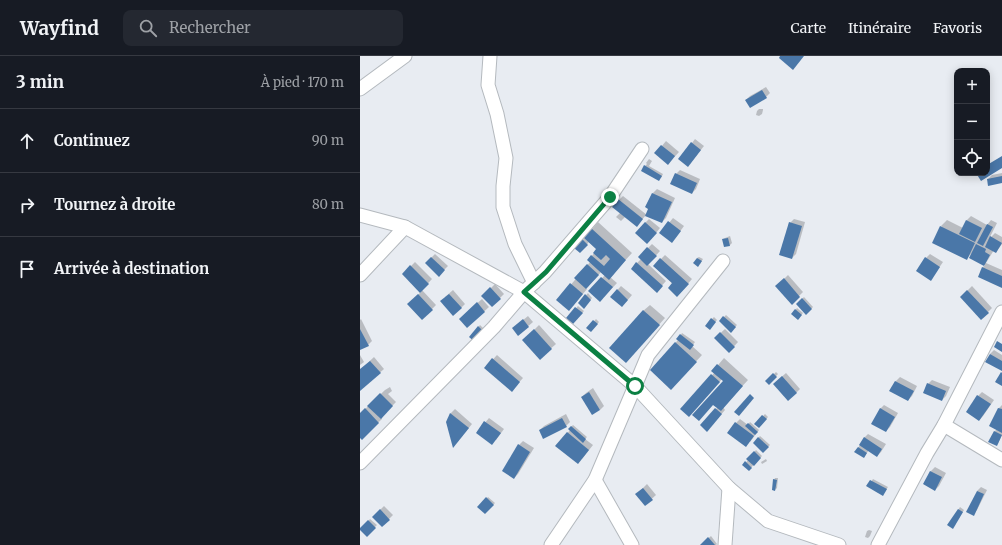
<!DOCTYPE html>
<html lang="fr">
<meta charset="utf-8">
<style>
:root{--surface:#171b24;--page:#242831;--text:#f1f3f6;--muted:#9ea1a6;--line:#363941}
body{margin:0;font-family:Merriweather,serif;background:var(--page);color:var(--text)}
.controls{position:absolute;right:12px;top:12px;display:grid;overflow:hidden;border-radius:8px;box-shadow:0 2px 10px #0003}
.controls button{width:36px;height:36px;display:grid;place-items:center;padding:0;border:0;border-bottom:1px solid var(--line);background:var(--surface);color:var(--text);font:20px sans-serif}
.stop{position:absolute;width:12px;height:12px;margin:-9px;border:3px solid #0b8043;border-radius:50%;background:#fff}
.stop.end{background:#0b8043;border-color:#fff;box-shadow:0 1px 4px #0008}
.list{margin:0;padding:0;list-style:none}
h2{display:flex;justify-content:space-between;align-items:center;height:52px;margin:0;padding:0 16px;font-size:17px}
h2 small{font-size:13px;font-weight:400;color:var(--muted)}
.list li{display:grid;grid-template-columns:26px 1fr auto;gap:12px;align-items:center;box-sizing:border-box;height:64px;padding:0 16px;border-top:1px solid var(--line)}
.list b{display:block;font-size:15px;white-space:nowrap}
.list em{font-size:13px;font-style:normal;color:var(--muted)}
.icon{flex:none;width:22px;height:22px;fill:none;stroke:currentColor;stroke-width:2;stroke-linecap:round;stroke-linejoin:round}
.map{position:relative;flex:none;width:642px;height:489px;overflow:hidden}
header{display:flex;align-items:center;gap:24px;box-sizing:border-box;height:56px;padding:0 20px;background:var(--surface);border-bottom:1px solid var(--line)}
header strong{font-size:19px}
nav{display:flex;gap:22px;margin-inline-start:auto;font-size:14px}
.search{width:280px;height:36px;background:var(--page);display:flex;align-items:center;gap:10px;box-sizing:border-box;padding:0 14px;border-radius:8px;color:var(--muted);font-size:15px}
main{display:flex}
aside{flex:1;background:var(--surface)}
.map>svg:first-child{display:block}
.shadow{fill:#0003}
.building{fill:#4a77a8}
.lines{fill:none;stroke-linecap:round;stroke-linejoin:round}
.street-casing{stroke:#b4b9be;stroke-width:15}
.street{stroke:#fff;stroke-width:13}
.route{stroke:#0b8043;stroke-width:5}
</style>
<header>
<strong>Wayfind</strong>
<div class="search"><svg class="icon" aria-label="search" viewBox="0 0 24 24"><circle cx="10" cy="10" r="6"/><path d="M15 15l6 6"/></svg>Rechercher</div>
<nav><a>Carte</a><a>Itinéraire</a><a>Favoris</a></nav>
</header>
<main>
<aside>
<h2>3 min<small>À pied · 170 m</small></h2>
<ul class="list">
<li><svg class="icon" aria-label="ahead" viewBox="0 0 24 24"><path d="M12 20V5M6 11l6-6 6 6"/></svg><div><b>Continuez</b></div><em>90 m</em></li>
<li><svg class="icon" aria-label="right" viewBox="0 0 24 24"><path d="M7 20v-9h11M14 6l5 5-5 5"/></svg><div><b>Tournez à droite</b></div><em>80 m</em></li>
<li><svg class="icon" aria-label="arrive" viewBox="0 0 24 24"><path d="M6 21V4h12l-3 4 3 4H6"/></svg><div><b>Arrivée à destination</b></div></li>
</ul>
</aside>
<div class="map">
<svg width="642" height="489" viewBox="0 0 642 489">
<rect width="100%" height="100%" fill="#e8ecf2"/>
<g class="shadow">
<polygon points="406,31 410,37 406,41 386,44 390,40"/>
<polygon points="399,53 403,53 403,54 402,58 399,60 396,59 397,55"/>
<polygon points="335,83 344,90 332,105 332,87"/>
<polygon points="306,85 319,96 308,108 296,97"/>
<polygon points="289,103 292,105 289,110 303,118 301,122 285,110 287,108 286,107"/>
<polygon points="320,114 340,123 336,133 332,137 316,118"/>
<polygon points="642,117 642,126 628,123 632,119"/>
<polygon points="297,133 315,142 306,162 302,166 286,159 280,166 265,161 261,165 256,161 260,157 259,144 263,140 287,159 290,152 287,151 293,137"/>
<polygon points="611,160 627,169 631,164 637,167 629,183 635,177 642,181 642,188 636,196 634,194 626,207 642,214 642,230 619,220 623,211 625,209 610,202 613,196 607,202 581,170 587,164 603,172 607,164"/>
<polygon points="313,162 324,170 316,181 301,177"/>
<polygon points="289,163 300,172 291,183 285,167"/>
<polygon points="434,163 445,166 436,198 432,202 430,167"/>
<polygon points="238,166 272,197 250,221 257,227 244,241 230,235 245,219 241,216 226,233 227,233 213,250 198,244 230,206 228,204 238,193 229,186 220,196 216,192"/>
<polygon points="370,180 372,187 370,189 365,190 363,183 365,182"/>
<polygon points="292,188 300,195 288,208 306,225 297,235 272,212 281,203 288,192"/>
<polygon points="75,198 88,210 79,219 66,207"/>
<polygon points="570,198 583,206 574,219 566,202"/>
<polygon points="305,199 332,223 321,236 294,210"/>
<polygon points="339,201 343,203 340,208 337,202"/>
<polygon points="55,206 72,223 62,234 76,249 62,263 48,248 61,236 43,218"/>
<polygon points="428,219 443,236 432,247 421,226"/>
<polygon points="135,228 144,238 132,250 123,240"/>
<polygon points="261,230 272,239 266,246 251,241"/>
<polygon points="612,230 632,252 621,263 601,241"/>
<polygon points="93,234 105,248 101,252 85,241"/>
<polygon points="228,237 232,242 224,251 219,247"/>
<polygon points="444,241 453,251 446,258 437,248"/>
<polygon points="122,243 129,251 107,271 104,259"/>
<polygon points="290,249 305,262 272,299 283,255"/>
<polygon points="218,250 224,255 213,267 207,262"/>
<polygon points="437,252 443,257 438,263 432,258"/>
<polygon points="366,259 377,269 371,275 360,265"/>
<polygon points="168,260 173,266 158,279 157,269"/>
<polygon points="354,261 357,264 351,271 352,263"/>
<polygon points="1,263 12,285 8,289 0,293 0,264"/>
<polygon points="236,263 239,266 231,275 228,272"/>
<polygon points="120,269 126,275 110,281"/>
<polygon points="179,269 196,288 180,302 168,280"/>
<polygon points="365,273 378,286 369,296 355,282"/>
<polygon points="322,277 335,286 332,290 342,299 317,326 291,314 318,284"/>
<polygon points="634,294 642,299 642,314 630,298"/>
<polygon points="0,299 4,306 0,309"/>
<polygon points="137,299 163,322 155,331 125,312"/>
<polygon points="14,301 24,313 0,334 0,314"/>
<polygon points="364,302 388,324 363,351 365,354 351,370 341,369 358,351 364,325 362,323 333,356 321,353 355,316 353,315"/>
<polygon points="416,316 418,318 409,328 407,325"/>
<polygon points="426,317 440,333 436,337 418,324"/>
<polygon points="540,321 557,330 552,340 548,344 531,335 536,325"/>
<polygon points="572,324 590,331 586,340 582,344 568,328"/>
<polygon points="30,331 32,335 28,338 36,346 21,361 22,363 2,382 0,380 0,358 25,334"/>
<polygon points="233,332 244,350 240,354 222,341 226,337"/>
<polygon points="622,336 634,344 623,360 619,364 618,340"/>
<polygon points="524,349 538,357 530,371 526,375 520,353"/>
<polygon points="642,349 642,379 638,387 634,376 637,373 630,370 639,352"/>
<polygon points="95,353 112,368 94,390 87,366 91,357"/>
<polygon points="206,358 210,366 206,370 180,374 184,370"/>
<polygon points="405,358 408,361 399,371 396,368"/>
<polygon points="129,362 144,373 136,384 117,376"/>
<polygon points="380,363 388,369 390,366 399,374 390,386 376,367"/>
<polygon points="213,369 227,381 225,383 233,389 222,403 197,390 210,374 209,373"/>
<polygon points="508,378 526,388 521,396 517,400 509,394 504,401 498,392 504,382"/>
<polygon points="400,380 410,389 403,395 394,387"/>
<polygon points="163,385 174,392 158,418 154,422 159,389"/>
<polygon points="396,394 402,400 389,414 384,409"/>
<polygon points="406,403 407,405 402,408 401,406"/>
<polygon points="575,411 586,417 579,430 575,434 564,428 571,415"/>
<polygon points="415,422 418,422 417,432 415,434 414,424"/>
<polygon points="513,423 528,431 524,437 508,430"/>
<polygon points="287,428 296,439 285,449 281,434"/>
<polygon points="621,431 627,434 617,454 613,459 617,435"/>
<polygon points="128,441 135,447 125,457 119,451"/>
<polygon points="24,450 33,459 22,470 13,461"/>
<polygon points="600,451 604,454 594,470 589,469"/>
<polygon points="10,463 17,469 7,479 1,473"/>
<polygon points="509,474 512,475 510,480 508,482 505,481 507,475"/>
<polygon points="351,480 357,488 356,489 341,489"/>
</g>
<g class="building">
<polygon points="420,0 444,0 433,14 419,2"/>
<polygon points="402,34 407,42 390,52 385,44"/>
<polygon points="331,86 341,94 328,111 318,103"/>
<polygon points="301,89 315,100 308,109 294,97"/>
<polygon points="642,100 642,112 621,125 616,117 627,117 627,109"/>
<polygon points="284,109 302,120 299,125 281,115"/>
<polygon points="315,117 337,127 332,138 310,128"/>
<polygon points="642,120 642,127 628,130 627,123"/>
<polygon points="292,137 312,146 302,167 285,160 288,153 285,151"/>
<polygon points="258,143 283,163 277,171 252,151"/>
<polygon points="606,164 622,172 615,186 599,178"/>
<polygon points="308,165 321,175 312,187 299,177"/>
<polygon points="285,166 297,177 287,188 275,177"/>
<polygon points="429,166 442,170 432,203 419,199"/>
<polygon points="627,168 633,171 623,190 617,187"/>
<polygon points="580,170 615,187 607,204 572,187"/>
<polygon points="231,172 266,204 249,224 227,204 231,199 244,210 250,203 246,199 241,204 233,197 236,193 223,181"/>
<polygon points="630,180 642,187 636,197 625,191"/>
<polygon points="368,182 370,190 364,191 362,183"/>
<polygon points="222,183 228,189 220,197 214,192"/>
<polygon points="616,188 626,193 625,196 630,199 624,210 609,202"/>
<polygon points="287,191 297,200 287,210 278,201"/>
<polygon points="71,201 85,214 79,221 65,207"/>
<polygon points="565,201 580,211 571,225 556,215"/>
<polygon points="300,202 329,228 317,241 308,232 312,227 293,210"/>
<polygon points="337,202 342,205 338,211 333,207"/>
<polygon points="276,206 303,230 297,237 271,213"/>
<polygon points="227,208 239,219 226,233 214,222"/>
<polygon points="50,209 69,228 60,237 42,218"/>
<polygon points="622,211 642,220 642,232 618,221"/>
<polygon points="241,221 253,231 240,246 228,235"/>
<polygon points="424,222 440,241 432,249 415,230"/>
<polygon points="210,227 223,238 209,255 196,244"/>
<polygon points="130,231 141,243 132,251 121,240"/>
<polygon points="257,233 268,244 262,251 250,241"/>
<polygon points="607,234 629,257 621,264 600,241"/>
<polygon points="58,238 73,254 62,264 47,248"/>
<polygon points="89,238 102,252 93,260 80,245"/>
<polygon points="225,238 231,244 224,253 218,247"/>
<polygon points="442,242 452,253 446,259 436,248"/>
<polygon points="117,246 125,256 107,272 99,263"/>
<polygon points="215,251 223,257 213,268 206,262"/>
<polygon points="435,253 442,259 438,264 431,258"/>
<polygon points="283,254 300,269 266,307 249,292"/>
<polygon points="363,260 376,271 371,277 359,265"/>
<polygon points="351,262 356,266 350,274 345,270"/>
<polygon points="163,263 169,271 158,280 152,272"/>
<polygon points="233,264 238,268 231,276 226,272"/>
<polygon points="118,270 125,277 116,287 109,281"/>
<polygon points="0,273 9,290 0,294"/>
<polygon points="174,273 192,293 180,304 162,284"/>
<polygon points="360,276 375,291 369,297 354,282"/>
<polygon points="320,278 334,289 330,294 316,283"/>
<polygon points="637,285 642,288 642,296 634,291"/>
<polygon points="315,286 337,306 311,334 290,314"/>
<polygon points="630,298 642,305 642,315 625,306"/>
<polygon points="132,302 160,326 152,336 124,312"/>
<polygon points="10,305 21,317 0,335 0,313"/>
<polygon points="357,308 383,330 361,355 353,349 339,365 332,359 363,325 351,315"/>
<polygon points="641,316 642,317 642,330 635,326"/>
<polygon points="413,317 417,321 409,329 405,325"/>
<polygon points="351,318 360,326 329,361 320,353"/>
<polygon points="422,320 437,337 428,345 413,328"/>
<polygon points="535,325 554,335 548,345 529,335"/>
<polygon points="567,327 586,335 582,345 563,337"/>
<polygon points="229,336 240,354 232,359 221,341"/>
<polygon points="20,337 33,350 21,363 7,350"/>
<polygon points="390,338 394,342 379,360 374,356"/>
<polygon points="617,339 631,348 619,365 606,356"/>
<polygon points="5,352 19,367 2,384 0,382 0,357"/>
<polygon points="355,352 362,358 347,376 340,369"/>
<polygon points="520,352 535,361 526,376 511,368"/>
<polygon points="638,352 642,353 642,377 629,370"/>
<polygon points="90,357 109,372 93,392 86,366"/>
<polygon points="402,359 407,363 399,372 394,368"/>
<polygon points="202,362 207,371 183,383 179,374"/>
<polygon points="124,365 141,377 132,389 116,377"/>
<polygon points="375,366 394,380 386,391 367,377"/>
<polygon points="388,367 398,376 395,379 385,370"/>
<polygon points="211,370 226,383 223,387 208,373"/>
<polygon points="634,375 642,379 637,390 628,386"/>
<polygon points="207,376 229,394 218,408 195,390"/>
<polygon points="398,381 409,391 403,397 393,387"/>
<polygon points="504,381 522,393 517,401 499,389"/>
<polygon points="158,388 170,396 154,423 142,415"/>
<polygon points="498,391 507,397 504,402 494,396"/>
<polygon points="394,395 401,402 394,410 386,403"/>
<polygon points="385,405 392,412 389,415 382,409"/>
<polygon points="570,415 582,421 575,435 563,428"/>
<polygon points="413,423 417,424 415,435 412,434"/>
<polygon points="510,424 527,433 523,440 506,430"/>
<polygon points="283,432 293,444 285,450 275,438"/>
<polygon points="617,435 624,438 614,460 606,456"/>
<polygon points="126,441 134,449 125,458 117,451"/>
<polygon points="20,453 30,464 22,471 12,461"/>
<polygon points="598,453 603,456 593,473 587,469"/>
<polygon points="8,464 16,472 7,481 0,474 0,472"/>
<polygon points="348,481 355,489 340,489"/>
</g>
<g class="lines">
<g class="street-casing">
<g id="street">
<polyline points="130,0 128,29 137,58 146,102 143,130 143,151 155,188 174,227"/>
<polyline points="0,33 45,0"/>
<polyline points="0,159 45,171 164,236 275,330 369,432 408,465 479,489"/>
<polyline points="0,219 45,171"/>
<polyline points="584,369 642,404"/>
<polyline points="0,407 134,271 164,236 185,216 250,141 282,93"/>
<polyline points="235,424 272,489"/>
<polyline points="191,489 235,424 275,330 288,299 363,205"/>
<polyline points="365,489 369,432"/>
<polyline points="518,489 567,397 584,369 642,256"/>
</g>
</g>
<use href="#street" class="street"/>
</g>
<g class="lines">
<polyline class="route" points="250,141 186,216 164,236 275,330"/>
</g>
</svg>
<div class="controls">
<button>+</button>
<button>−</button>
<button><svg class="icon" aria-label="locate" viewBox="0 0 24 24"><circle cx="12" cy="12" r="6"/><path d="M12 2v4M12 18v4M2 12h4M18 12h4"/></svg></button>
</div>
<div class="stop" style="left:275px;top:330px"></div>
<div class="stop end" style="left:250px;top:141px"></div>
</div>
</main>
